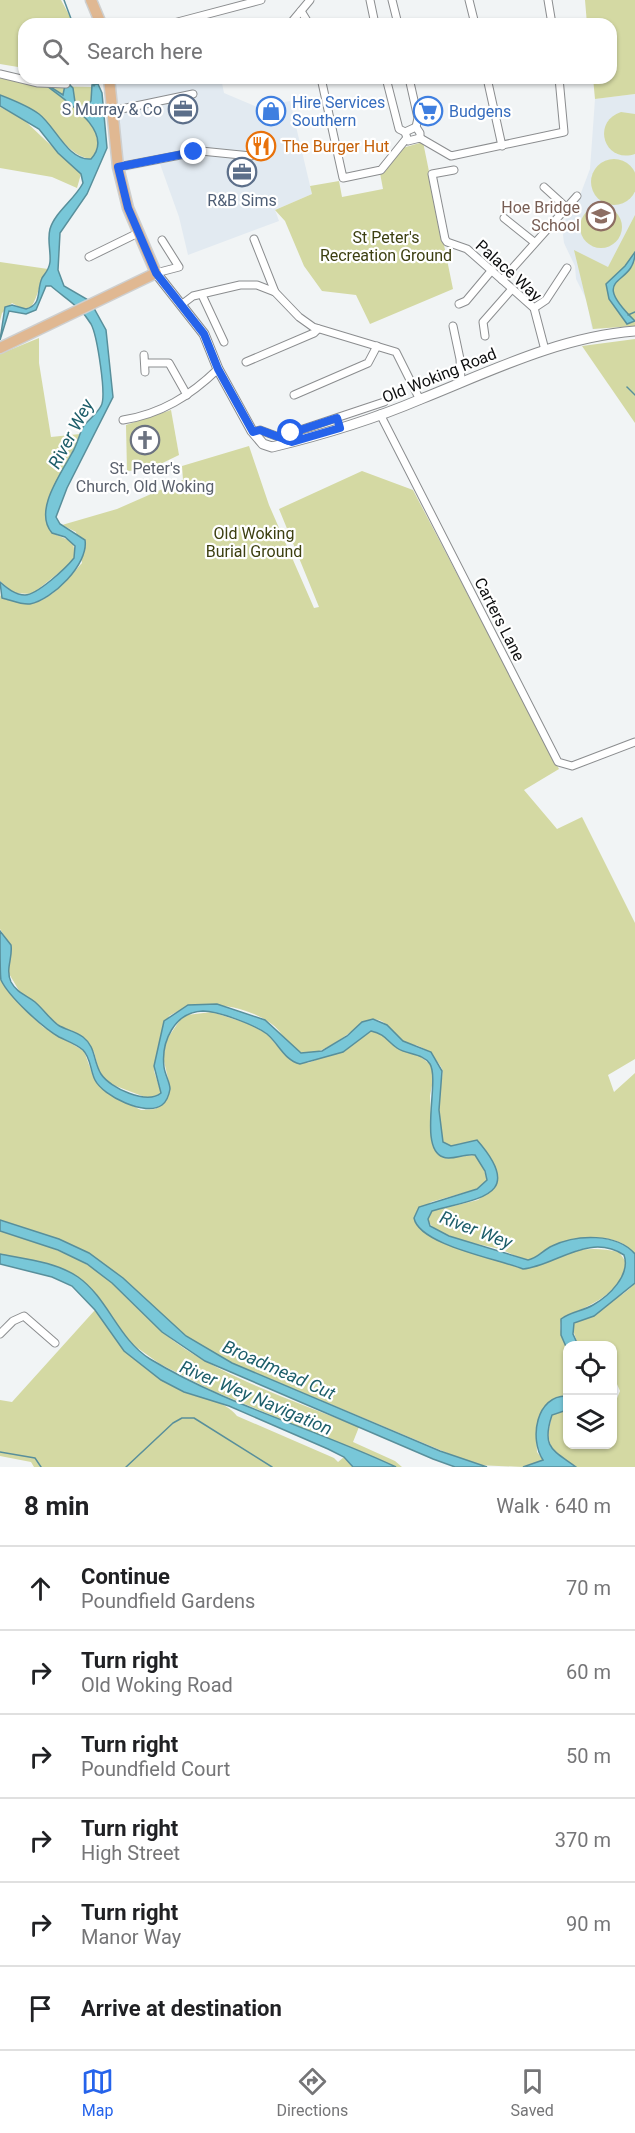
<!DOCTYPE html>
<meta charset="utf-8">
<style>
:root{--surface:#fff;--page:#f6f6f6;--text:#202124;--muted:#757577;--line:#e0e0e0;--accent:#2563eb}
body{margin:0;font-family:Roboto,sans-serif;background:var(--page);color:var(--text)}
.controls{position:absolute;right:18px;bottom:18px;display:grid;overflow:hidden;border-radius:12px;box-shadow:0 2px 4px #0004}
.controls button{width:54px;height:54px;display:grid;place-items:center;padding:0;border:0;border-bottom:2px solid var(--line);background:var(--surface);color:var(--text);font:30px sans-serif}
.stop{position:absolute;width:18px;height:18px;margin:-14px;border:4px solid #2563eb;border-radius:50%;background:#fff}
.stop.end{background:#2563eb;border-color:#fff;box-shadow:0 2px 6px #0008}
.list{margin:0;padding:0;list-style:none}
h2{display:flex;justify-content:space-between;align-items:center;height:78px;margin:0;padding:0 24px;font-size:26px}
h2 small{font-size:20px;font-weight:400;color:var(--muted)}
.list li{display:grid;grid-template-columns:39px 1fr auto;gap:18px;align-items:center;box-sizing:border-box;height:84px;padding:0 24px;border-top:2px solid var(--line)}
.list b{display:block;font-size:22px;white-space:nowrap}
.list p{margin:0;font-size:20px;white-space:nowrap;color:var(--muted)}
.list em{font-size:20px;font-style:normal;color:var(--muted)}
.icon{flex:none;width:33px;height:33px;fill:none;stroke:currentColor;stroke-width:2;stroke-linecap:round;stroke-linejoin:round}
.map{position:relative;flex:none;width:635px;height:1467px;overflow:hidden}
.search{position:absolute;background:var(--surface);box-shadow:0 2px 4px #0004;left:18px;right:18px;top:18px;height:66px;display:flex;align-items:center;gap:15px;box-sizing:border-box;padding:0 21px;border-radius:18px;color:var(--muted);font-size:22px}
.sheet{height:582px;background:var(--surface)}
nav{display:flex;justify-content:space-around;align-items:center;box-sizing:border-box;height:84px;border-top:2px solid var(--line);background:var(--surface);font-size:16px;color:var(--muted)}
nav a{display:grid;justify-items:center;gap:3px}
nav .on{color:var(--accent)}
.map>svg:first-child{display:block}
.built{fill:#e2eaf1}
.green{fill:#d4d9a3}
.water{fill:#78c7d8;stroke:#588f9b;stroke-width:1.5}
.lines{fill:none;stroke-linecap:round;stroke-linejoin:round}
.stream{stroke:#588f9b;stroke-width:1.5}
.minor-casing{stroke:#8b8d8f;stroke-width:9}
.secondary-casing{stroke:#8b8d8f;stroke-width:11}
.primary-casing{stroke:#cecfcf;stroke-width:13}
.minor{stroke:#fff;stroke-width:7}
.secondary{stroke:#fff;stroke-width:9}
.primary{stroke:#e0b892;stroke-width:10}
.route{stroke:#2563eb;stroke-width:8}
.labels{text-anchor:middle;stroke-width:4.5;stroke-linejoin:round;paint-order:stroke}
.shop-label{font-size:16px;fill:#366cbe;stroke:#fff;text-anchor:start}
.service-label{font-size:16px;fill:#4e5e75;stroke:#fff;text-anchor:end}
.food-label{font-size:16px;fill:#c56008;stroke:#fff;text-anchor:start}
.education-label{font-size:16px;fill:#785e54;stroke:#fff;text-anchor:end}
.park-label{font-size:16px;fill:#3c3f10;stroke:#fff}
.street-label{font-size:16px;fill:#0c0d0e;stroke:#fff}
.worship-label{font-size:16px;fill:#5b616d;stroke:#fff}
.water-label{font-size:18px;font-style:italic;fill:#1d5e6a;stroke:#fff}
</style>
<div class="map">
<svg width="635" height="1467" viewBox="0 0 635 1467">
<rect width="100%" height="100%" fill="#f1f4f5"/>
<g class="built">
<polygon points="113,78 221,78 224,93 257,107 290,101 312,194 275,210 279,221 188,255 179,217 160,164 126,171 121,168"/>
<polygon points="635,94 635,321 592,329 587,301 576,279 575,266 564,243 562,227 570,210 576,206 590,169 595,99"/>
</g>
<g class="green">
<polygon points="0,0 61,0 74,24 24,24 24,68 0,64"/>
<polygon points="585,0 635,0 635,94 595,99 593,78 611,78 611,24 587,24"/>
<path d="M0 78 40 86 92 87 91 101 84 117C95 128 104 144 91 159 67 156 56 128 38 114 28 106 12 100 0 95Z"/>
<polygon points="0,107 22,118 81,174 77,188 52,177 0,168"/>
<path d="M621 112 635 114V154C604 164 591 122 621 112Z"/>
<polygon points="423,142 453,289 370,324 356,295 322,291 304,266 285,221 275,210 312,194 310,186 339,181 342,197 383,189 380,173 399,149"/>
<circle cx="614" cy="182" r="23"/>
<circle cx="601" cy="227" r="21"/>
<polygon points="635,215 635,326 593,329 574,250 608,267"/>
<path d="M0 262 48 269V271C39 280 39 296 31 307L23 309 12 303 2 313 0 321Z"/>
<polygon points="39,338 39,363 51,437 80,434 72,453 52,533 73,542 75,556 71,563 32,594 14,593 0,581 0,354"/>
<polygon points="635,339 635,423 582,346"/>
<polygon points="171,410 179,455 148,470 127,471 126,425"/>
<path d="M249 446 269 505 314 608 319 607 279 509 362 471 413 490 559 769 524 790 557 829 582 817 635 923V1059L608 1075 614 1092 635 1073V1254C610 1225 570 1243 539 1254L535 1259C520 1261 512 1253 499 1249 482 1244 432 1239 428 1219L432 1211 478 1200 497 1183V1172L462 1143 451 1146 443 1142C439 1126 438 1108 439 1092 440 1084 444 1077 442 1069 439 1062 430 1053 424 1049 418 1044 409 1045 403 1041 393 1035 390 1024 379 1020 362 1014 332 1057 302 1053 289 1051 283 1032 273 1025 246 1004 197 997 169 1016L154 1071 161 1093 150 1099 108 1083 99 1071 94 1052 75 1032 61 1027 21 994 8 972 11 946 0 929V595L2 598C11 600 21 603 30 603 50 603 70 576 82 563L76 532 62 525 117 509 183 480 182 466Z"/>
<path d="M0 978 16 1000 43 1027 84 1051 93 1076 115 1097 141 1110 155 1109 163 1104 170 1087 163 1057 167 1039 180 1020 187 1015 212 1012 249 1024 267 1034 286 1056 308 1063 351 1046 371 1031 385 1035 395 1047 418 1055 430 1064 434 1074 430 1096 432 1141 446 1158 475 1155 481 1161 487 1180 477 1189 431 1202 414 1218 472 1252 523 1269C534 1268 543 1262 554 1258 575 1248 596 1247 619 1252L626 1262C623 1293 588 1307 563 1317 555 1329 565 1336 567 1348 569 1363 567 1380 567 1396L565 1395 536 1432 537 1452 543 1460 523 1467 476 1465 232 1363 186 1336 123 1278 89 1253 59 1239 0 1220Z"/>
<path d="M0 1231C36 1243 73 1252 104 1276 132 1299 154 1329 185 1349 238 1383 301 1403 359 1427L353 1442 395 1461 402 1467H396L213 1391 160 1364 132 1344 91 1289 41 1262 0 1254Z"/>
<path d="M635 1283V1467H576L552 1451 548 1435 552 1415 567 1410 568 1444H612L613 1408 620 1391 613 1375 612 1346 578 1345 572 1327C579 1314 620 1302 635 1283Z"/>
<path d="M95 1310C120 1345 143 1374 183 1391 202 1400 224 1399 237 1416L334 1458 338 1462 344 1457 353 1467H34L31 1462 0 1456V1400L12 1402Z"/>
</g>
<g class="water">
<path d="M37 78H44L49 86 63 95 66 80 51 78H71L69 84 73 88 75 102 84 109 91 101 92 85 98 84 102 93 107 148 87 194 60 233 58 270 64 286 90 301 106 330 113 397 67 488 56 517 60 524 85 540C89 564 52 600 30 604 21 605 11 600 2 598L0 582C7 588 15 595 25 595 37 595 66 568 74 558L75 546 65 537 52 533C33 511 61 474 72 453 77 445 79 435 83 427 88 420 97 414 101 406 107 397 97 335 91 324 81 307 66 299 51 286H46L36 310 26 314 9 311 0 340 5 307 12 305 26 309C43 304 36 291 42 278 46 272 49 270 50 262 51 251 47 240 50 229 55 212 75 199 83 183L81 174 58 153 39 129 0 106V95C13 100 28 106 39 114 55 126 68 161 91 159 119 129 54 94 37 78Z"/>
<path d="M635 252C635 288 586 273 635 321L627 324 609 299 606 284 625 266Z"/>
<path d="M0 931 11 945C13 958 5 969 11 982 17 993 26 995 35 1002 44 1010 49 1018 58 1025 66 1030 75 1031 83 1037 96 1047 93 1061 101 1074 110 1088 147 1105 161 1093L154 1066 164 1021 188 1005 217 1004 265 1020 301 1053 322 1051 347 1036 362 1022 373 1019 387 1025 403 1041 431 1052 442 1071 439 1110 443 1142 451 1146 477 1140C527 1197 477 1198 432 1211L428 1219 430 1226 449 1236 528 1260C538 1258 543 1250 552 1246 577 1234 617 1233 635 1254V1283L594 1316 574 1323 573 1334 578 1345 568 1346 567 1349 561 1335V1319C570 1312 583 1311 593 1305 609 1296 631 1275 624 1255 589 1232 555 1266 523 1269 498 1259 419 1245 414 1218L419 1207 477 1189 487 1180 485 1171 475 1155C465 1153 451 1161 443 1157 418 1148 440 1081 430 1064 423 1053 407 1055 397 1048 387 1041 385 1034 371 1031L343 1052 300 1064C284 1060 279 1044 267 1034 255 1025 218 1011 203 1011 174 1012 161 1042 164 1067 165 1075 170 1082 170 1089 169 1095 166 1102 162 1105 146 1117 103 1096 95 1080 90 1070 91 1058 83 1050 76 1044 67 1041 59 1037 42 1027 9 997 1 980 0 976 0 938 0 931Z"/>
<polygon points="0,1220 59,1239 89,1253 123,1278 186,1336 232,1363 440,1451 487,1467 455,1467 433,1459 205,1361 162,1332 112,1283 87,1264 58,1250 0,1231"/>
<path d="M0 1254C26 1259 56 1262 78 1277 108 1298 118 1339 150 1359 226 1405 316 1429 396 1467H353L344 1457 328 1449 229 1406 184 1392 161 1380 124 1351 95 1310 72 1286 52 1277 0 1264Z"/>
<path d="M567 1396V1410L552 1415C541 1448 553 1450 576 1467H523L543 1460C529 1439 536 1395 567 1396Z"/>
</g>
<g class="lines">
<g class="stream">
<polyline points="64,0 73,24"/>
<polyline points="94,78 94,86"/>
<polyline points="628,315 635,312"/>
<polyline points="627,387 635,395"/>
<polyline points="0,1452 35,1458 41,1467"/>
<polyline points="126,1467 173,1423 182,1418 194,1418 272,1467"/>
</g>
<g class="minor-casing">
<g id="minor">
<polyline points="370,0 375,24"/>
<polyline points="392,0 398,24"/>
<polyline points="469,0 475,24"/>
<polyline points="548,0 552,24"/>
<polyline points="301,11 309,24"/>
<polyline points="170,24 261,0"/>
<polyline points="290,24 310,0"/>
<polyline points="0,74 38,83 66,84"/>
<polyline points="321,78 343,178 381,170 406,139"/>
<polyline points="386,78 399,129 405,132 408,141 420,138"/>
<polyline points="409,78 418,118 416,127"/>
<polyline points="487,78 502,146"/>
<polyline points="112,111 193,94"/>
<polyline points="405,132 416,127 420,133 420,138"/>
<polyline points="420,138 451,156 564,132 559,78"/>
<polyline points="118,167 201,151 251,156"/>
<polyline points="454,170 432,174 445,239 447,242 467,249 534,308 545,350"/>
<polyline points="544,187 566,207"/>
<polyline points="504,218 534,242"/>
<polyline points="254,239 275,292"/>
<polyline points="89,257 138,233"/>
<polyline points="156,273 179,267 162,240"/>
<polyline points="502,280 577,196"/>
<polyline points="202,295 224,342"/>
<polyline points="459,304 466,301 492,270"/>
<polyline points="181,305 193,296 240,285 257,285 275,292 299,317 313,327 396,352 420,400"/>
<polyline points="534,308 546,300 567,268"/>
<polyline points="453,326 460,359 461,382"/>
<polyline points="485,336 483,322 512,289"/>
<polyline points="144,355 145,372"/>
<polyline points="246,362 314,333 318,329"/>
<polyline points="145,363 169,363 187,395"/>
<polyline points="294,395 368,363 377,346"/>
<polyline points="380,414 558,762 572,766 635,742"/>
<path d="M123 420C161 414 190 396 218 369"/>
<polyline points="253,432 260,430 292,442"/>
<polyline points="291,433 384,402"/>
<polyline points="0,1334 13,1321 24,1316 55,1343"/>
</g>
</g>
<g class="secondary-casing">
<path id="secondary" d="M156 273 204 334 218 369 252 431 263 444 272 447C322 435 374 419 421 399 491 371 559 337 635 331"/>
</g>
<g class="primary-casing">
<g id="primary">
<polyline points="91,0 101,24"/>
<polyline points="0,348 156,273 128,208 118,167 109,78"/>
</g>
</g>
<use href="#minor" class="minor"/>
<use href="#secondary" class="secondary"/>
<use href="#primary" class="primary"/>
</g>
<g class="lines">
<polyline class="route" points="194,152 118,167 128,208 156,273 204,334 218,369 253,432 260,430 292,442 340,428 337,418 291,433"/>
</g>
<defs>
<g id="office-ring" transform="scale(1.5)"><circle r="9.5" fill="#fff" stroke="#5c6f8a" stroke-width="1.5"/><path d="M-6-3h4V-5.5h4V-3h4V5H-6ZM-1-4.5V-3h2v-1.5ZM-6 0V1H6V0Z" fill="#5c6f8a"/></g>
<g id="shop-ring" transform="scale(1.5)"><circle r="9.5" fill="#fff" stroke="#3f7fe0" stroke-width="1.5"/><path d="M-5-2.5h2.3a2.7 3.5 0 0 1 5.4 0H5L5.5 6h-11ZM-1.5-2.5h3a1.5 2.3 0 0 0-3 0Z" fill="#3f7fe0"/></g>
<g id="supermarket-ring" transform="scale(1.5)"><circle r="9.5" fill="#fff" stroke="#3f7fe0" stroke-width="1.5"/><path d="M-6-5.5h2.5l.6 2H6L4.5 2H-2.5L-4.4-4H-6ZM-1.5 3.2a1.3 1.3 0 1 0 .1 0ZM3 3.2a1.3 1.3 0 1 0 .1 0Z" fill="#3f7fe0"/></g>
<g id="restaurant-ring" transform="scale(1.5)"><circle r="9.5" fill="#fff" stroke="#e8710a" stroke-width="1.5"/><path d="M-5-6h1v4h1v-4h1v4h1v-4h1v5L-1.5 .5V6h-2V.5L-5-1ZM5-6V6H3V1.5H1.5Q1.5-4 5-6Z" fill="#e8710a"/></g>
<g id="school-ring" transform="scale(1.5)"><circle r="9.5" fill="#fff" stroke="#8d6e63" stroke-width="1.5"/><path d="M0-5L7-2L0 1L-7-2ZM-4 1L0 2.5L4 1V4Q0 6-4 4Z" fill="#8d6e63"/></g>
<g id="church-ring" transform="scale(1.5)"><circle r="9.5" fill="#fff" stroke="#6b7280" stroke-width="1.5"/><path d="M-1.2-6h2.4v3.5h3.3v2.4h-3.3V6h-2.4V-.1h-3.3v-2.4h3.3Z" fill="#6b7280"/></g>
</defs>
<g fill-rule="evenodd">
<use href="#office-ring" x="183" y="109"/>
<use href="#shop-ring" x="271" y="111"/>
<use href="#supermarket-ring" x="428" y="111"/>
<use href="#restaurant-ring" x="261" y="146"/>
<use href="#office-ring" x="242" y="172"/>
<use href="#school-ring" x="601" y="216"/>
<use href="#church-ring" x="145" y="440"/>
</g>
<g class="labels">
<g class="shop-label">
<text x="292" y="108">Hire Services<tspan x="292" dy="18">Southern</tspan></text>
<text x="449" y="117">Budgens</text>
</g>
<g class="service-label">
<text x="162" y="115">S Murray &amp; Co</text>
<text x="242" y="206" text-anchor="middle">R&amp;B Sims</text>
</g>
<g class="food-label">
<text x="282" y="152">The Burger Hut</text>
</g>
<g class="education-label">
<text x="580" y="213">Hoe Bridge<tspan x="580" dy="18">School</tspan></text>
</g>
<g class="park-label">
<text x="386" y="243">St Peter's<tspan x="386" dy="18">Recreation Ground</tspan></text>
<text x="254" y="539">Old Woking<tspan x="254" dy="18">Burial Ground</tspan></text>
</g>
<g class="street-label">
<text transform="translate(509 270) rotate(42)" y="6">Palace Way</text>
<text transform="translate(439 375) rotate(-22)" y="6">Old Woking Road</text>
<text transform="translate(500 619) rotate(63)" y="6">Carters Lane</text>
</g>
<g class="worship-label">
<text x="145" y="474">St. Peter's<tspan x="145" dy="18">Church, Old Woking</tspan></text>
</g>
<g class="water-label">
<text transform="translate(71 434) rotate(-62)" y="6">River Wey</text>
<text transform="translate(476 1230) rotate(21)" y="6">River Wey</text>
<text transform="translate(279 1370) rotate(24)" y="6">Broadmead Cut</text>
<text transform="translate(256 1398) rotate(23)" y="6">River Wey Navigation</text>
</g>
</g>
</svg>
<div class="controls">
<button><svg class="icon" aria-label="locate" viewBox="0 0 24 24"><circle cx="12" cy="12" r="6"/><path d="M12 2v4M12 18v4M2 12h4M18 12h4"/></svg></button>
<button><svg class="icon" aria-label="layers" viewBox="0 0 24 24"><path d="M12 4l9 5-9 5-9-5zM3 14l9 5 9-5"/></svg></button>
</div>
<div class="stop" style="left:291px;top:433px"></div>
<div class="stop end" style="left:194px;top:152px"></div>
<div class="search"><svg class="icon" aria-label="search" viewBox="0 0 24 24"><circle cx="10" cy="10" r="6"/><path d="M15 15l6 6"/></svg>Search here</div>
</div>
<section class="sheet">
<h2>8 min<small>Walk · 640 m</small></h2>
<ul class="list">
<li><svg class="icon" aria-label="ahead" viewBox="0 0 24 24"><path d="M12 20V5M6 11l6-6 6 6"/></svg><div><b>Continue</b><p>Poundfield Gardens</p></div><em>70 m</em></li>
<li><svg class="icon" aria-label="right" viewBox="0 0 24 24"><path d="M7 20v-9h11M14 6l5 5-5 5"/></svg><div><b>Turn right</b><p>Old Woking Road</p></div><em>60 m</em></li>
<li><svg class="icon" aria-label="right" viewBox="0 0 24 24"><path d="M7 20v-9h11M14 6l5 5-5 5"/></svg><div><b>Turn right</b><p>Poundfield Court</p></div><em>50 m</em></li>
<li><svg class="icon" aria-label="right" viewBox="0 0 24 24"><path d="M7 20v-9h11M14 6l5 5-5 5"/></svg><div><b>Turn right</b><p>High Street</p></div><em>370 m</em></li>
<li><svg class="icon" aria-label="right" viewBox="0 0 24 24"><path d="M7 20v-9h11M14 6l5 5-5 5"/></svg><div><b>Turn right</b><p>Manor Way</p></div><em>90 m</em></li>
<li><svg class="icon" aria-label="arrive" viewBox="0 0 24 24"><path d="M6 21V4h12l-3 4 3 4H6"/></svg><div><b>Arrive at destination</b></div></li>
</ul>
</section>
<nav>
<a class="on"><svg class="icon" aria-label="map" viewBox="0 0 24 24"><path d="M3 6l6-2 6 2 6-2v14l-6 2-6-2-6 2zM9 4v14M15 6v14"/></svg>Map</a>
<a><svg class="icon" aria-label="directions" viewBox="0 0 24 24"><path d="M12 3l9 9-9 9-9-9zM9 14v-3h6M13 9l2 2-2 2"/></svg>Directions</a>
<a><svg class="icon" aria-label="saved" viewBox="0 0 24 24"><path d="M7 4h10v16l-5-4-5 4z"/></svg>Saved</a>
</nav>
